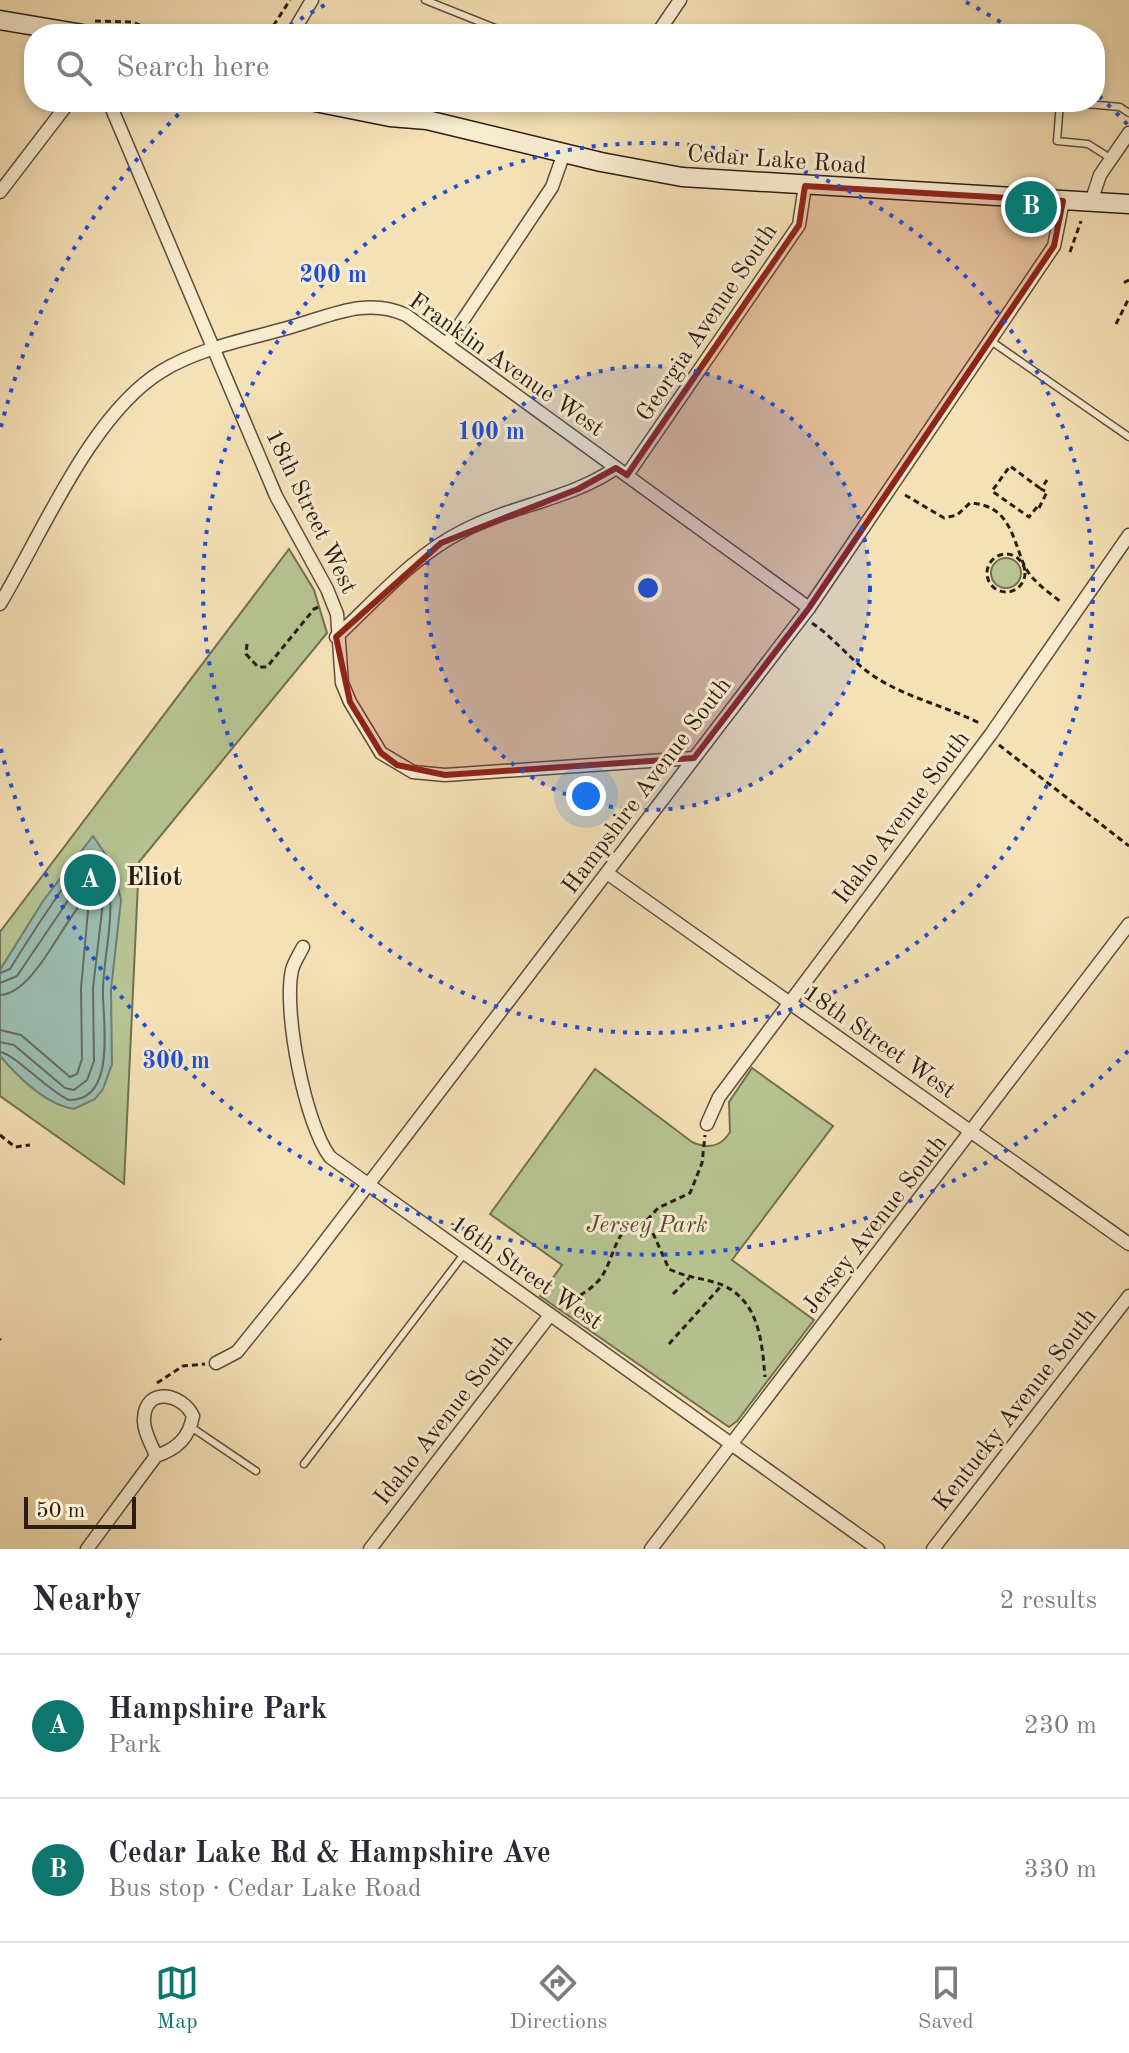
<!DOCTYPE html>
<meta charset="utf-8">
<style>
:root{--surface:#fff;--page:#f2f2f3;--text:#2b2b33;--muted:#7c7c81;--line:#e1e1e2;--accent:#0f766e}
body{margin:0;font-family:"Old Standard TT",serif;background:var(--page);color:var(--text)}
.scale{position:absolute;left:24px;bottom:20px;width:112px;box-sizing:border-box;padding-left:8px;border:4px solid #2d1c13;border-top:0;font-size:22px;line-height:28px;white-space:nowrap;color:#2d1c13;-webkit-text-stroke:6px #f8ecd0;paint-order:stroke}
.you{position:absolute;left:586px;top:796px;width:28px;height:28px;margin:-20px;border:6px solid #fff;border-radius:50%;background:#1a73e8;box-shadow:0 0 0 12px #1a73e833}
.badge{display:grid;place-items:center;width:52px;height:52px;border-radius:50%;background:var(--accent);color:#fff;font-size:26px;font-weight:700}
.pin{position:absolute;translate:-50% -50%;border:4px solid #fff;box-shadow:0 2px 8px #0006}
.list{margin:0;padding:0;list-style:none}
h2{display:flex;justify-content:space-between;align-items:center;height:104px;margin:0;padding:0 32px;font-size:34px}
h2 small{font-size:26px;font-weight:400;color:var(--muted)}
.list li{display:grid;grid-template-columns:52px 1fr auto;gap:24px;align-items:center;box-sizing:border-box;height:144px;padding:0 32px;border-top:2px solid var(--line)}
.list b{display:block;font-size:30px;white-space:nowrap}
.list p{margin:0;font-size:26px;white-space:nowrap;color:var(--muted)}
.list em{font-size:26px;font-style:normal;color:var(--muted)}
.icon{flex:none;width:44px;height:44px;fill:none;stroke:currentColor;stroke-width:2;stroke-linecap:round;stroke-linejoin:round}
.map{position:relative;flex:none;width:1129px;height:1549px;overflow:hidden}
.search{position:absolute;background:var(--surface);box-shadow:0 4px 12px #0003;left:24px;right:24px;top:24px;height:88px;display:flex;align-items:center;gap:20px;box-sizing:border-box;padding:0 28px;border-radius:32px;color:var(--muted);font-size:30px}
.sheet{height:392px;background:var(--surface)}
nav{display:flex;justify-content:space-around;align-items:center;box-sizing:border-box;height:112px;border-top:2px solid var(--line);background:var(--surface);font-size:22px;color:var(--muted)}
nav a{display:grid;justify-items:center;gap:4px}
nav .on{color:var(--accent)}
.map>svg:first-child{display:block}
.green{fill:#b7c492;stroke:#727052;stroke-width:2}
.water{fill:#9cbdb1;stroke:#707d72;stroke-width:2}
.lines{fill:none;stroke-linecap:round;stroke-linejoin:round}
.shore{stroke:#646c62;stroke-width:2}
.lane-casing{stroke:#5f4d3c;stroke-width:9}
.street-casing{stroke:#5f4d3c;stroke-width:15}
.secondary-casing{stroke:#2d1c13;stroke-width:21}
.path{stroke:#2d1c13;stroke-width:3;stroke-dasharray:6 4;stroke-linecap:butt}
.lane{stroke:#f8ecd0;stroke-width:6}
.street{stroke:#f8ecd0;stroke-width:12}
.secondary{stroke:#f8ecd0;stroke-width:18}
.marked{fill:#8f2418;fill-opacity:0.2;stroke:#8f2418;stroke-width:6;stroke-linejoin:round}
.ring{fill:none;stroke:#1d4ed8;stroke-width:4;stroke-dasharray:4 8}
.labels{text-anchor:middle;stroke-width:6;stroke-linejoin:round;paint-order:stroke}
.street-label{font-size:24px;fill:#2d1c13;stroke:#f8ecd0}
.park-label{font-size:24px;font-style:italic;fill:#564e39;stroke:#f8ecd0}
.neighbourhood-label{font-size:26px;font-weight:bold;fill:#2d1c13;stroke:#f8ecd0}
.centre{fill:#1d4ed8;stroke:#f8ecd0;stroke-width:4}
.ring-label{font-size:24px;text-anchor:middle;font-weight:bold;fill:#1d4ed8;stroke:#f8ecd0;stroke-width:6;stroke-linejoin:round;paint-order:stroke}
</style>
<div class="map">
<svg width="1129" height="1549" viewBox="0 0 1129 1549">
<rect width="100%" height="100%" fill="#f5e1b6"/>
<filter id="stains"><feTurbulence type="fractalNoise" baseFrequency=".0025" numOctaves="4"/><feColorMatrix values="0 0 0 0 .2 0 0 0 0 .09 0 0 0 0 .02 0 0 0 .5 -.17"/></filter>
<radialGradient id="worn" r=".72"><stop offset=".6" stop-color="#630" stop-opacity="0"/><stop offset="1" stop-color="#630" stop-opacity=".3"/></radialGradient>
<g class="green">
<polygon points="289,549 314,590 327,633 139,862 124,1184 0,1096 0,932"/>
<circle cx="1006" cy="573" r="15"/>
<path d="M752 1068 833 1126 732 1260 814 1320 737 1421 729 1427 540 1296 562 1265 490 1214 595 1069 692 1142C707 1149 721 1147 730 1132L729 1102Z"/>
</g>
<path class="water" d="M93 836 112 864 121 900 111 990 112 1064 103 1089 95 1099 74 1109C46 1105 18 1077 0 1056V970L43 901Z"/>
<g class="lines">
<g class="shore">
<path d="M0 973 10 969C21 951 82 854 94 852 124 896 104 941 103 989 102 1019 118 1101 69 1100 48 1091 15 1054 0 1052"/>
<polyline points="0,983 17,976 88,871 94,870 103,902 93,988 94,1061 87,1080 74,1090 65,1088 14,1045 0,1042"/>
<path d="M0 995C33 994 61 925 84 900H89L81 988 82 1059 77 1074 70 1077 21 1035 0 1030"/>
</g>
<g class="lane-casing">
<g id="lane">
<polyline points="425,0 505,32"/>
<polyline points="1060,102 1057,141 1088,144 1110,158"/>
<polyline points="1064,102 1120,107 1129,113"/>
<polyline points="991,341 1129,437"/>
<polyline points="191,1427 256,1471"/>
<polyline points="304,1464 464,1254"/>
</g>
</g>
<g class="street-casing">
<g id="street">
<polyline points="292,34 312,0"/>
<polyline points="657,34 680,0"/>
<polyline points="109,102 276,496 327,589 337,614 342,683 350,702 381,753 413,772 445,775 694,758"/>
<polyline points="0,192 69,102"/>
<polyline points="1091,202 1100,175 1129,133"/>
<polyline points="447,344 552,187 564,153"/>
<polyline points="627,475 799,225 805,186"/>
<path d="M0 604C42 534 91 414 162 371 201 347 251 339 294 326 332 315 368 297 406 315L809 608"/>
<path d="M336 637C375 601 414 555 463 531 512 505 569 500 616 468"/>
<polyline points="607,873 1129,1244"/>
<path d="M303 947C299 955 294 962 292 970 283 1011 305 1124 330 1157L878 1549"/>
<polyline points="707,1124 719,1097 991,734 1129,535"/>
<polyline points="216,1363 237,1352 303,1270 809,608 1054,246 1063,201"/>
<path d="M87 1549 156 1456C177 1449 189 1438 193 1416 182 1393 145 1386 144 1419 143 1431 152 1445 156 1456"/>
<polyline points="370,1549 550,1315"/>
<polyline points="651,1549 1129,924"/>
<polyline points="933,1549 1129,1296"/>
</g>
</g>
<g class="secondary-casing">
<g id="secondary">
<polyline points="0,20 83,34"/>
<polyline points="315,102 390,117 427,120 601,162 682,177 1129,204"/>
<polyline points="381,102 413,114"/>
</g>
</g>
<g class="path">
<polyline points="95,21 133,22 159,34"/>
<polyline points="268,34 290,0"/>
<polyline points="1070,252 1081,221"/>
<polyline points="1129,280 1125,282 1129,285"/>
<polyline points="1116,324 1129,298"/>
<path d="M905 495 944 518 957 515 970 503C1009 505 1012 536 1024 565 1031 580 1048 592 1061 602"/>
<polyline points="1037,507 1029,517 992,491 1010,466 1041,489"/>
<polyline points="1039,508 1047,492 1041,489 1047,480"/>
<circle cx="1006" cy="573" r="19"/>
<path d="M812 623C833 637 849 658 868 672 901 697 945 705 981 724"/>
<polyline points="247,644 246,654 258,667 267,667 314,609 321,606"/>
<polyline points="999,745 1129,846"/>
<polyline points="0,1135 15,1147 30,1145"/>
<polyline points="647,1220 658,1208 690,1193 702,1163 705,1135"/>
<polyline points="673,1294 689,1278"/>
<path d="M564 1307C575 1297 589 1292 599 1280 616 1260 613 1222 647 1220L669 1269C685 1277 701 1278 717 1283 759 1297 762 1341 765 1377"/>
<polyline points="0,1339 1,1340"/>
<polyline points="669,1344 722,1285"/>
<polyline points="157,1383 183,1366 205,1364"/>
</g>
<use href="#lane" class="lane"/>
<use href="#street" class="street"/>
<use href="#secondary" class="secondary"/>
</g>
<path class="marked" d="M805 186 1063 201 1054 246 809 608 694 758 445 775 397 765 381 753 350 702 336 637 441 543 578 489 616 468 627 475 799 225Z"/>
<circle cx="648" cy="588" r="222" fill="#1d4ed8" fill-opacity=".12"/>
<g class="ring">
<circle cx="648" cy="588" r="222"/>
<circle cx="648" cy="588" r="445"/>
<path d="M1128 1051A667 667 0 0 1 1 749M1 427A667 667 0 0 1 189 104M280 32A667 667 0 0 1 330 2M966 2A667 667 0 0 1 1016 32M1099 96A667 667 0 0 1 1128 125"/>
</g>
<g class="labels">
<g class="street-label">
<text transform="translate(777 159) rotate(4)" y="8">Cedar Lake Road</text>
<text transform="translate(706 322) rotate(-56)" y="8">Georgia Avenue South</text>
<text transform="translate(507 364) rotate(35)" y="8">Franklin Avenue West</text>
<text transform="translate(312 511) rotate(64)" y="8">18th Street West</text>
<text transform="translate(646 785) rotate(-53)" y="8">Hampshire Avenue South</text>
<text transform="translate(901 817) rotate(-53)" y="8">Idaho Avenue South</text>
<text transform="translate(880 1041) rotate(35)" y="8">18th Street West</text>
<text transform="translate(874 1224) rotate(-52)" y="8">Jersey Avenue South</text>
<text transform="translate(527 1272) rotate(35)" y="8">16th Street West</text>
<text transform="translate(1014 1409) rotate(-52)" y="8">Kentucky Avenue South</text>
<text transform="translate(443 1419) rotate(-52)" y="8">Idaho Avenue South</text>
</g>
<g class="park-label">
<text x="647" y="1232">Jersey Park</text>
</g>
<g class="neighbourhood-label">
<text x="154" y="885">Eliot</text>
</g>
</g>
<circle cx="648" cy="588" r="12" class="centre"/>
<g class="ring-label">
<text x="333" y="282">200 m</text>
<text x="491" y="439">100 m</text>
<text x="176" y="1068">300 m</text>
</g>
<rect width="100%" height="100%" filter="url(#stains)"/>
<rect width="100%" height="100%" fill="url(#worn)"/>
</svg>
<div class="scale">50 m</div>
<div class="you"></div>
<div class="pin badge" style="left:90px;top:880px">A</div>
<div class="pin badge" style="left:1031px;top:207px">B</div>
<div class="search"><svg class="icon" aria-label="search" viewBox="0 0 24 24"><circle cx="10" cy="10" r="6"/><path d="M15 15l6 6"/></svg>Search here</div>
</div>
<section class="sheet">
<h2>Nearby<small>2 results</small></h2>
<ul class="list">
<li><span class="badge">A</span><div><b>Hampshire Park</b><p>Park</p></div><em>230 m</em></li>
<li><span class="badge">B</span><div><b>Cedar Lake Rd &amp; Hampshire Ave</b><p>Bus stop · Cedar Lake Road</p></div><em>330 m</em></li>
</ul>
</section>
<nav>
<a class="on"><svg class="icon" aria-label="map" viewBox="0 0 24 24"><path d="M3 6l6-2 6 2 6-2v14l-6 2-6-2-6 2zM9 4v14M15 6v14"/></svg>Map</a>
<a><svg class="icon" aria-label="directions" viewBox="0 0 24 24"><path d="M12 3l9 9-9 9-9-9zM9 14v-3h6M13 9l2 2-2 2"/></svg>Directions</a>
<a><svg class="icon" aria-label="saved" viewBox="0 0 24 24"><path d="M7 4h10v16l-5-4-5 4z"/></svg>Saved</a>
</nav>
